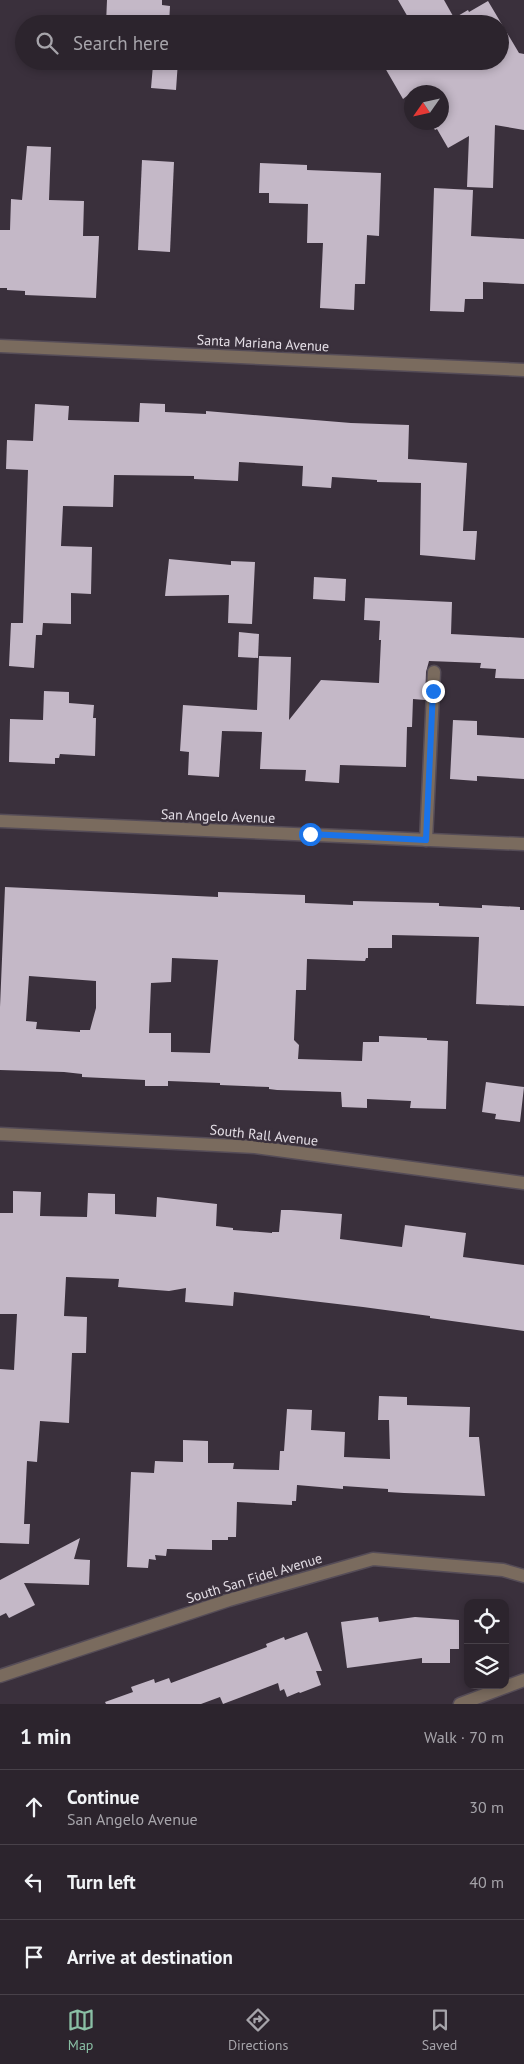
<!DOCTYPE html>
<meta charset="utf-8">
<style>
:root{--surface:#2c242d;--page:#383039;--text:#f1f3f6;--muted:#a6a4aa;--line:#484149;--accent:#8abfa5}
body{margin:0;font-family:"PT Sans",sans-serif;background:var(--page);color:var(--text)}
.controls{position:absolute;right:15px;bottom:15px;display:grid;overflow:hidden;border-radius:10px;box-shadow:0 2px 8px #0003}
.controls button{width:45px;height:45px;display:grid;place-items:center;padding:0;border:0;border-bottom:1px solid var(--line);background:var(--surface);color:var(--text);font:25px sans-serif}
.compass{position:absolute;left:404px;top:85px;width:45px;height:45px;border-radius:50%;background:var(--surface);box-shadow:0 2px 8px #0003;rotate:236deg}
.stop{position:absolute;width:15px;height:15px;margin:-11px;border:4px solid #1a73e8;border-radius:50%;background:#fff}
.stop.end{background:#1a73e8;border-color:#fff;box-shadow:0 1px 5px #0008}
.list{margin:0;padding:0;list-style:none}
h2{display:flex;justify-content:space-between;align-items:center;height:65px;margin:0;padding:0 20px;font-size:21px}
h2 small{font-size:16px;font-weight:400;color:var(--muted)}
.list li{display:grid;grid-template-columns:32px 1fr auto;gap:15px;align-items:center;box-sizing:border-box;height:75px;padding:0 20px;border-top:1px solid var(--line)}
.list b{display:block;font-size:19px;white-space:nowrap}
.list p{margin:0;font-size:16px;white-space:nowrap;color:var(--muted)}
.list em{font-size:16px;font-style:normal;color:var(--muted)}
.icon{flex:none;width:28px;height:28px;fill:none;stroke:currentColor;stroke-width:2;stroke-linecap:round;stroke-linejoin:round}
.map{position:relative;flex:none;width:524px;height:1704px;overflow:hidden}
.search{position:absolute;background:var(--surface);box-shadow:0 2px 8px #0003;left:15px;right:15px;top:15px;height:55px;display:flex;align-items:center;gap:12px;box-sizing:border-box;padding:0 18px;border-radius:28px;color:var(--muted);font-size:19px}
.sheet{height:290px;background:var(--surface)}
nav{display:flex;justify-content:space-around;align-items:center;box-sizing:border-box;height:70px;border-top:1px solid var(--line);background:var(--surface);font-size:14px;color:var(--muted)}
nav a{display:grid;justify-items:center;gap:2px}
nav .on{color:var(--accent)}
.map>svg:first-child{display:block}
.building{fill:#c4b8c7;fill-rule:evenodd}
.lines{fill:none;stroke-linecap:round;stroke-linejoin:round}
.minor-casing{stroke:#554c57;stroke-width:15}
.minor{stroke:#7a6b5e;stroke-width:12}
.route{stroke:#1a73e8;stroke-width:6}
.labels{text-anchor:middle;stroke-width:5;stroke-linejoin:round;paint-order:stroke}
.street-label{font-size:14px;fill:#e5dfe7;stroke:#3a303c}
</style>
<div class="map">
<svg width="524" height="1704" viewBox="0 0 524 1704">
<rect width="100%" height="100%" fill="#3a303c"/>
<g class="building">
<polygon points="107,0 162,0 162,5 170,6 169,24 106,24"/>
<polygon points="398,0 444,0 453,16 456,17 468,10 469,12 488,1 519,53 524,54 524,130 495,125 493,188 467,187 469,136 448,148 437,129 435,130 430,122 442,122 442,92 412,92 403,99 381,61 500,61 500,24 401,24 409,19"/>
<polygon points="105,61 178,61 176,90 151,88 153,65 105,63"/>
<polygon points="27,146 51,147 49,200 84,201 83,236 99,236 96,298 25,295 25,291 7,290 7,288 0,288 0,230 10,230 11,199 22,200"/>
<polygon points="142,160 174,162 170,252 138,250"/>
<polygon points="260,163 307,165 307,170 381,173 379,236 367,235 365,284 355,284 354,310 320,308 323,243 307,243 308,204 269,203 269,193 259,193"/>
<polygon points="434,188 473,190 471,236 524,239 524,284 483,282 483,299 465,299 464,312 430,311"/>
<polygon points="140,403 165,404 165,412 206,414 206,411 351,423 409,425 408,459 467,463 463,531 477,531 475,560 420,555 421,483 377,482 377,480 332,477 331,488 302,486 303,466 239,462 238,481 194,479 194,476 114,475 113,507 63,506 61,546 92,547 91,594 71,593 71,624 43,623 42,635 36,635 34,668 9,666 11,623 23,623 28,470 6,469 7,440 33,441 35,404 69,406 68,420 139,422"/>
<polygon points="169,559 231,565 231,561 255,562 252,624 228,623 229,595 165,596"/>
<polygon points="314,577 346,579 345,601 313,599"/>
<polygon points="365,598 452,602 451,634 524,638 524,679 495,678 496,669 480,668 481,663 429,661 426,672 425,700 413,699 412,727 407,727 406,767 340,765 339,783 305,781 306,770 260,769 262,732 222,731 219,777 188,775 189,752 180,751 183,705 257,710 259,656 291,657 289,720 321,680 379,683 381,640 379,640 380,621 364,620"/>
<polygon points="239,632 259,634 258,658 238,657"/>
<polygon points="44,691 69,692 69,703 94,705 93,718 96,718 95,756 60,754 59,758 55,758 55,764 9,762 10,719 43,720"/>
<polygon points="453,720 477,721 477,735 524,738 524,779 477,776 477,781 450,779"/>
<path d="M5 887 218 897V892L305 895V903L353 905V901L439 903V906L482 908V905L520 907V910H524V1006L476 1004 479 937 392 935V948H368V958H366L365 961 307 959 306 990H296L294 1040 299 1045 298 1059 362 1061 363 1042H379V1036L427 1038V1040L448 1041 446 1109 410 1108 411 1101 367 1099V1108L342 1107 341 1092 277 1090 269 1089V1087L220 1085V1083L168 1081V1086H145V1080L82 1077V1074L64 1072 0 1070V1007ZM172 958 218 960 210 1053 171 1052V1033H149L151 983 171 982ZM29 976 96 981V1008L90 1030H80V1032L36 1029 37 1022 26 1021Z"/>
<polygon points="486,1082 524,1087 520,1122 495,1119 496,1114 482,1112"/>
<polygon points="13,1191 41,1192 40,1216 87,1217 88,1193 115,1194 115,1214 156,1217 157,1197 217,1204 216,1226 233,1228 233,1230 272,1233 272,1232 279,1232 281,1210 291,1210 342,1214 340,1239 402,1247 405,1225 466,1233 463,1257 524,1265 524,1331 430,1318 430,1316 363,1307 234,1292 233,1306 185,1302 186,1288 169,1291 118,1287 119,1279 66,1277 64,1316 87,1317 86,1353 72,1353 69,1423 40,1421 37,1462 27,1461 24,1524 30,1524 29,1544 0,1543 0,1369 14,1370 17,1314 0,1314 0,1213 13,1213"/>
<polygon points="379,1396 407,1397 407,1405 470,1407 469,1437 479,1437 485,1496 404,1493 388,1492 388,1489 343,1486 343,1489 297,1485 296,1501 292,1501 292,1505 237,1502 236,1537 228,1537 228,1540 212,1540 212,1550 167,1549 166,1556 155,1555 156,1560 149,1559 148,1568 127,1567 131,1472 154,1473 155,1461 183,1462 183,1440 208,1441 208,1463 234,1463 233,1469 279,1470 280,1451 284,1451 287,1409 312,1410 311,1430 345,1432 344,1457 390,1459 389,1420 378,1420"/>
<polygon points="80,1538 74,1559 90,1560 89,1585 24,1583 35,1605 9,1618 6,1613 0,1616 0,1580"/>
<polygon points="378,1617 379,1622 415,1617 459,1620 459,1649 450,1649 450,1663 422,1663 422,1658 347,1668 341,1622"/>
<polygon points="307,1632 322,1671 316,1671 321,1685 300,1693 299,1692 287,1697 284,1689 280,1691 278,1683 223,1704 220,1697 201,1704 106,1704 105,1702 133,1692 131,1687 154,1679 155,1683 169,1678 171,1683 267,1647 266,1644 284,1637 285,1640"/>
</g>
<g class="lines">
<g class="minor-casing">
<g id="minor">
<polyline points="0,346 524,370"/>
<polyline points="0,821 524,844"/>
<polyline points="426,840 434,672"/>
<polyline points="0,1134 255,1147 524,1183"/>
<polyline points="0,1676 229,1600 373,1559 503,1570 524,1576"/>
<polyline points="460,1704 524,1680"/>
</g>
</g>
<use href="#minor" class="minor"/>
</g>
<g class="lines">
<polyline class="route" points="310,834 426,840 433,691"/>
</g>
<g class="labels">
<g class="street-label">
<text transform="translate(263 343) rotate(3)" y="5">Santa Mariana Avenue</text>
<text transform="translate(218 816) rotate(2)" y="5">San Angelo Avenue</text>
<text transform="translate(264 1135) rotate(6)" y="5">South Rall Avenue</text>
<text transform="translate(254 1578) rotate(-17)" y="5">South San Fidel Avenue</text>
</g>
</g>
</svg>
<div class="controls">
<button><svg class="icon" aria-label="locate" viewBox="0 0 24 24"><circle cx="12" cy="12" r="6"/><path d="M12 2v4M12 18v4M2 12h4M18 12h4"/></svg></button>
<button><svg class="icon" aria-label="layers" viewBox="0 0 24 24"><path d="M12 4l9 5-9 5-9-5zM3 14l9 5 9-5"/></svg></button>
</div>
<svg class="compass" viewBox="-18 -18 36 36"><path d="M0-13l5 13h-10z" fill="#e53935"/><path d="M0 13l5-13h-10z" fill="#a6a4aa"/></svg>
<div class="stop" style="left:310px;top:834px"></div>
<div class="stop end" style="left:433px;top:691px"></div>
<div class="search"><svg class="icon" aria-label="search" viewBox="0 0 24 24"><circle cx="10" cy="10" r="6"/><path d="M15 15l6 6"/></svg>Search here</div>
</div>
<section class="sheet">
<h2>1 min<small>Walk · 70 m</small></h2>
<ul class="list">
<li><svg class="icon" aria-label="ahead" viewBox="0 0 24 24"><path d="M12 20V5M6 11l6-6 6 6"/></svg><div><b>Continue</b><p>San Angelo Avenue</p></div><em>30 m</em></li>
<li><svg class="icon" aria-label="left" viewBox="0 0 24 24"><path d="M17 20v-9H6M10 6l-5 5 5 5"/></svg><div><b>Turn left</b></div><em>40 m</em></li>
<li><svg class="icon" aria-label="arrive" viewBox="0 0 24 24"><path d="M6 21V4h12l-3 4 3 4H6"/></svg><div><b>Arrive at destination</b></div></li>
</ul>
</section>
<nav>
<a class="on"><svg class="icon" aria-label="map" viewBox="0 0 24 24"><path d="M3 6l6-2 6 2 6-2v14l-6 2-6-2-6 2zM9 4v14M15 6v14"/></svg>Map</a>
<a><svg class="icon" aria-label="directions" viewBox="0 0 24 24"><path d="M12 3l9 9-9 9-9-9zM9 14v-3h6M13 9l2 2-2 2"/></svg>Directions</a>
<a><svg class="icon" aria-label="saved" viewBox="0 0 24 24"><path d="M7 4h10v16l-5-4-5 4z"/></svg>Saved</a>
</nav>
